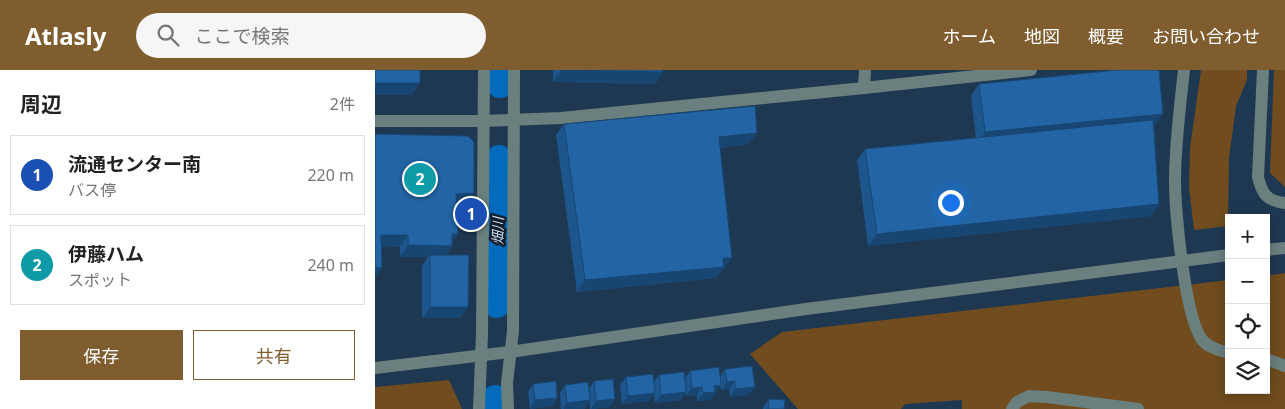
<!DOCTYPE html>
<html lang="ja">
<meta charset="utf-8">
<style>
:root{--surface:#fff;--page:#f6f6f6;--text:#222;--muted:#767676;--line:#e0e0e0;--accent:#7f5d2f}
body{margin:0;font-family:"Noto Sans","Noto Sans JP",sans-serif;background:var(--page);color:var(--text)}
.controls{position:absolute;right:15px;bottom:15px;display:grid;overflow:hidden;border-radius:0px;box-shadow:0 2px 12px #0003}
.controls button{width:45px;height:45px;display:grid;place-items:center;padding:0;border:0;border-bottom:1px solid var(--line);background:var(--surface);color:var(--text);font:25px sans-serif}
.you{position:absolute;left:575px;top:132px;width:18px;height:18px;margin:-12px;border:4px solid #fff;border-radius:50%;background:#1a73e8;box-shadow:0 0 0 8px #1a73e833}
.badge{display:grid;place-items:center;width:32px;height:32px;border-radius:50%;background:var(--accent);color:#fff;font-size:16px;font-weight:700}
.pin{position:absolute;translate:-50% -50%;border:2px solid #fff;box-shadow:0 1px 5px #0006}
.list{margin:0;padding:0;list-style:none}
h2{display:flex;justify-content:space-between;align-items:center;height:65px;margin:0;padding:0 20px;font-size:21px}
h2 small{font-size:16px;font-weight:400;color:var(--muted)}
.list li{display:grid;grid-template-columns:32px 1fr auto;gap:15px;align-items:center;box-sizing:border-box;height:80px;margin:0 10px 10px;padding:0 10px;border:1px solid var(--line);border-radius:0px}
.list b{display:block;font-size:19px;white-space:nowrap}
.list p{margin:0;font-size:16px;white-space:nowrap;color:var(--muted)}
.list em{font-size:16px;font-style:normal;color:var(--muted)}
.actions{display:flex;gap:10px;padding:15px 20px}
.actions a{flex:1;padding:11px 0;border:1px solid var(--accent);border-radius:0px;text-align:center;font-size:18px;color:var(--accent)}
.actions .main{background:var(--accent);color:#fff}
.icon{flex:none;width:28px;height:28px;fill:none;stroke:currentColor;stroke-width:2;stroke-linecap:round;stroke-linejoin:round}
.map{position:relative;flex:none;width:910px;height:339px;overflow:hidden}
header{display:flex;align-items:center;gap:30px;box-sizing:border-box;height:70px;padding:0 25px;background:var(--accent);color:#fff}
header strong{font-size:24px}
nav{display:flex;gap:28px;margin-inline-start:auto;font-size:18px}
.search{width:350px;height:45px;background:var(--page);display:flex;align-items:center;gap:12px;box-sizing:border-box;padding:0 18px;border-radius:28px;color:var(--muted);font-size:19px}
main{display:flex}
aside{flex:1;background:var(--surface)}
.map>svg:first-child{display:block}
.green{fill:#704c1e}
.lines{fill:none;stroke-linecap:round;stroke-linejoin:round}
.river{stroke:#026bbc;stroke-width:26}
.minor{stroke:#6a807e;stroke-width:12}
.wall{fill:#1d568d}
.shaded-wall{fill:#184673}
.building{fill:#2264a4;stroke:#184673}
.labels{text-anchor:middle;stroke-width:5;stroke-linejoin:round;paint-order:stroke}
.water-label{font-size:14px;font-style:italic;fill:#c9dcf1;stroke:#131e2a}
</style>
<header>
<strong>Atlasly</strong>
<div class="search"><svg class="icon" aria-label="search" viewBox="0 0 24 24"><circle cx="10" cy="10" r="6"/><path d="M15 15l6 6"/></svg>ここで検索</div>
<nav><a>ホーム</a><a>地図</a><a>概要</a><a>お問い合わせ</a></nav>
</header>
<main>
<aside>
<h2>周辺<small>2件</small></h2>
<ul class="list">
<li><span class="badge" style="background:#1a4fb4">1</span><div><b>流通センター南</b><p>バス停</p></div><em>220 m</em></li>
<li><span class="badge" style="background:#0f9aa8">2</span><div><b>伊藤ハム</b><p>スポット</p></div><em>240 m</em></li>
</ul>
<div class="actions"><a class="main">保存</a><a>共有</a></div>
</aside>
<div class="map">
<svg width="910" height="339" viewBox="0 0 910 339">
<rect width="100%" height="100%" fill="#1f3852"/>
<g class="green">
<polygon points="826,0 872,0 872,10 861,36 854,88 853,156 819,160 814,117 815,78"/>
<polygon points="899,0 910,0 910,117 895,103"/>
<polygon points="910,203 910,339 587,339 587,330 530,334 526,339 423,339 375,284 407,262 854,210 854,320 891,320 891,206"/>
<polygon points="74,310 87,339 0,339 0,317"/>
</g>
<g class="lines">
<g class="river">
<polyline points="125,15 125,0"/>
<polyline points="122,235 124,88"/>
<polyline points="120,328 122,339"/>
</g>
<g class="minor">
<path d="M809 0C805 37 800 74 800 111 800 140 810 253 829 272 835 278 846 281 854 283"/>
<path d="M888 0 883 107C887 124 892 131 910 133"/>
<polyline points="489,18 490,0"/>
<polyline points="0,51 108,51 186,48 489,18 656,0"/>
<polyline points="891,180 910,178"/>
<polyline points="891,289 910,296"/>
<polyline points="0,298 135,282 431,239 854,185"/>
<polyline points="104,339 107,264 109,0"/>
<polyline points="133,339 132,313 138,261 139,0"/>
<polyline points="637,339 642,332 654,326 672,327 763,339"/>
</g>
</g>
<g class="wall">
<polygon points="178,0 288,0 288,2 280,14 178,12"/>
<polygon points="604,14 780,55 779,55 784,134 776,146 493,176 482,90 490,79 601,68 596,26"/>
<polygon points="189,54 374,74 345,78 349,199 347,200 341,208 202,222 181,65"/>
<polygon points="0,64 99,123 91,135 82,135 77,176 70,185 93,237 85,248 47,248 47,196 53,187 25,187 25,177 7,176 7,198 0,207"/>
<polygon points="350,299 380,317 374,325 355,327 354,319 346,320 345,315 335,330 322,331 322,325 311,326 311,322 306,330 280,333 279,324 274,331 247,334 245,315 251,307 279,312 284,305 310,308 315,301 345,307"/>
<polygon points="219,311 234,337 215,339 215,331 209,339 186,339 185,323 190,315 214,319"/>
<polygon points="158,314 182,328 177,336 155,339 153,322"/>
<polygon points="394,329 409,339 388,339 388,337"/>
</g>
<g class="shaded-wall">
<polygon points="186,0 288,2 280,14 178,12"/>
<polygon points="0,13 45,13 37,25 0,25"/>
<polygon points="788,44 780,55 602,74 610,62"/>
<polygon points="382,63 374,74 336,79 344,67"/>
<polygon points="99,123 91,135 73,136 81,124"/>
<polygon points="784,134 776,146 493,176 502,164"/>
<polygon points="77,164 83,164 75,176 77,176 69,187 55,185 53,187 25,187 33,175"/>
<polygon points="6,165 33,165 25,177 0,176"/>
<polygon points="348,188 357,188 349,199 347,200 341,208 202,222 210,210"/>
<polygon points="0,197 7,198 0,207"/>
<polygon points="55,237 93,237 85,248 47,248"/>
<polygon points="360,311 354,319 346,320 352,312"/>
<polygon points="346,315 335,330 322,331 328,323 339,316"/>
<polygon points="327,317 322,325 311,326 317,318"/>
<polygon points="380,317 374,325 355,327 360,319"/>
<polygon points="311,322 306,330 280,333 286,325"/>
<polygon points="280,323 274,331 247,334 253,326"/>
<polygon points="182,328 177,336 155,339 160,330"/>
<polygon points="240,329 234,337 216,339 221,331"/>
<polygon points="215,330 209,339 188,339 192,333"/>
</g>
<g class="building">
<rect x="0" y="0" width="45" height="13"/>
<polygon points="188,0 288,0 288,2"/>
<polygon points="742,0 784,0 788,44 610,62 604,14"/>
<polygon points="380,36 382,63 344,67 357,188 348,188 349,197 210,210 189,54"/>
<polygon points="778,50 784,134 502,164 490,79"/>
<polygon points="0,64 93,66 99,72 99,123 81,124 83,164 77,164 77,176 33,175 33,165 6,165 7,198 0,197"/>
<polygon points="55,185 94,185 93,237 55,237"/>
<polygon points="377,296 380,317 360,319 360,311 352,312 350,299"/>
<polygon points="344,297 346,315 339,316 340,322 328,323 327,317 317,318 315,301"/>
<polygon points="309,302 311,322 286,325 284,305"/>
<polygon points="278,304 280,323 253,326 251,307"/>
<polygon points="238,309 240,329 221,331 219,311"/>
<polygon points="181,311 182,328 160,330 158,314"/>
<polygon points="213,312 215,330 192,333 190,315"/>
<polygon points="394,329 410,330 409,339 393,339"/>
</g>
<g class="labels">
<g class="water-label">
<text transform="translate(123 161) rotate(-89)" y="5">畑川</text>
</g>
</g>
</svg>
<div class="controls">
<button>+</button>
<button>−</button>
<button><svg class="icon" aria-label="locate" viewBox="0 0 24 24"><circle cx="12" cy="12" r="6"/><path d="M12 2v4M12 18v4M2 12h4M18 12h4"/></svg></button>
<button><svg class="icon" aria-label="layers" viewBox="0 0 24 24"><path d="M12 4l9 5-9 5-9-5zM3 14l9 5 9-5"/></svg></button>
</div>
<div class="you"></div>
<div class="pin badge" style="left:96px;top:144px;background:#1a4fb4">1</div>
<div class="pin badge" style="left:45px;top:109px;background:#0f9aa8">2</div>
</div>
</main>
